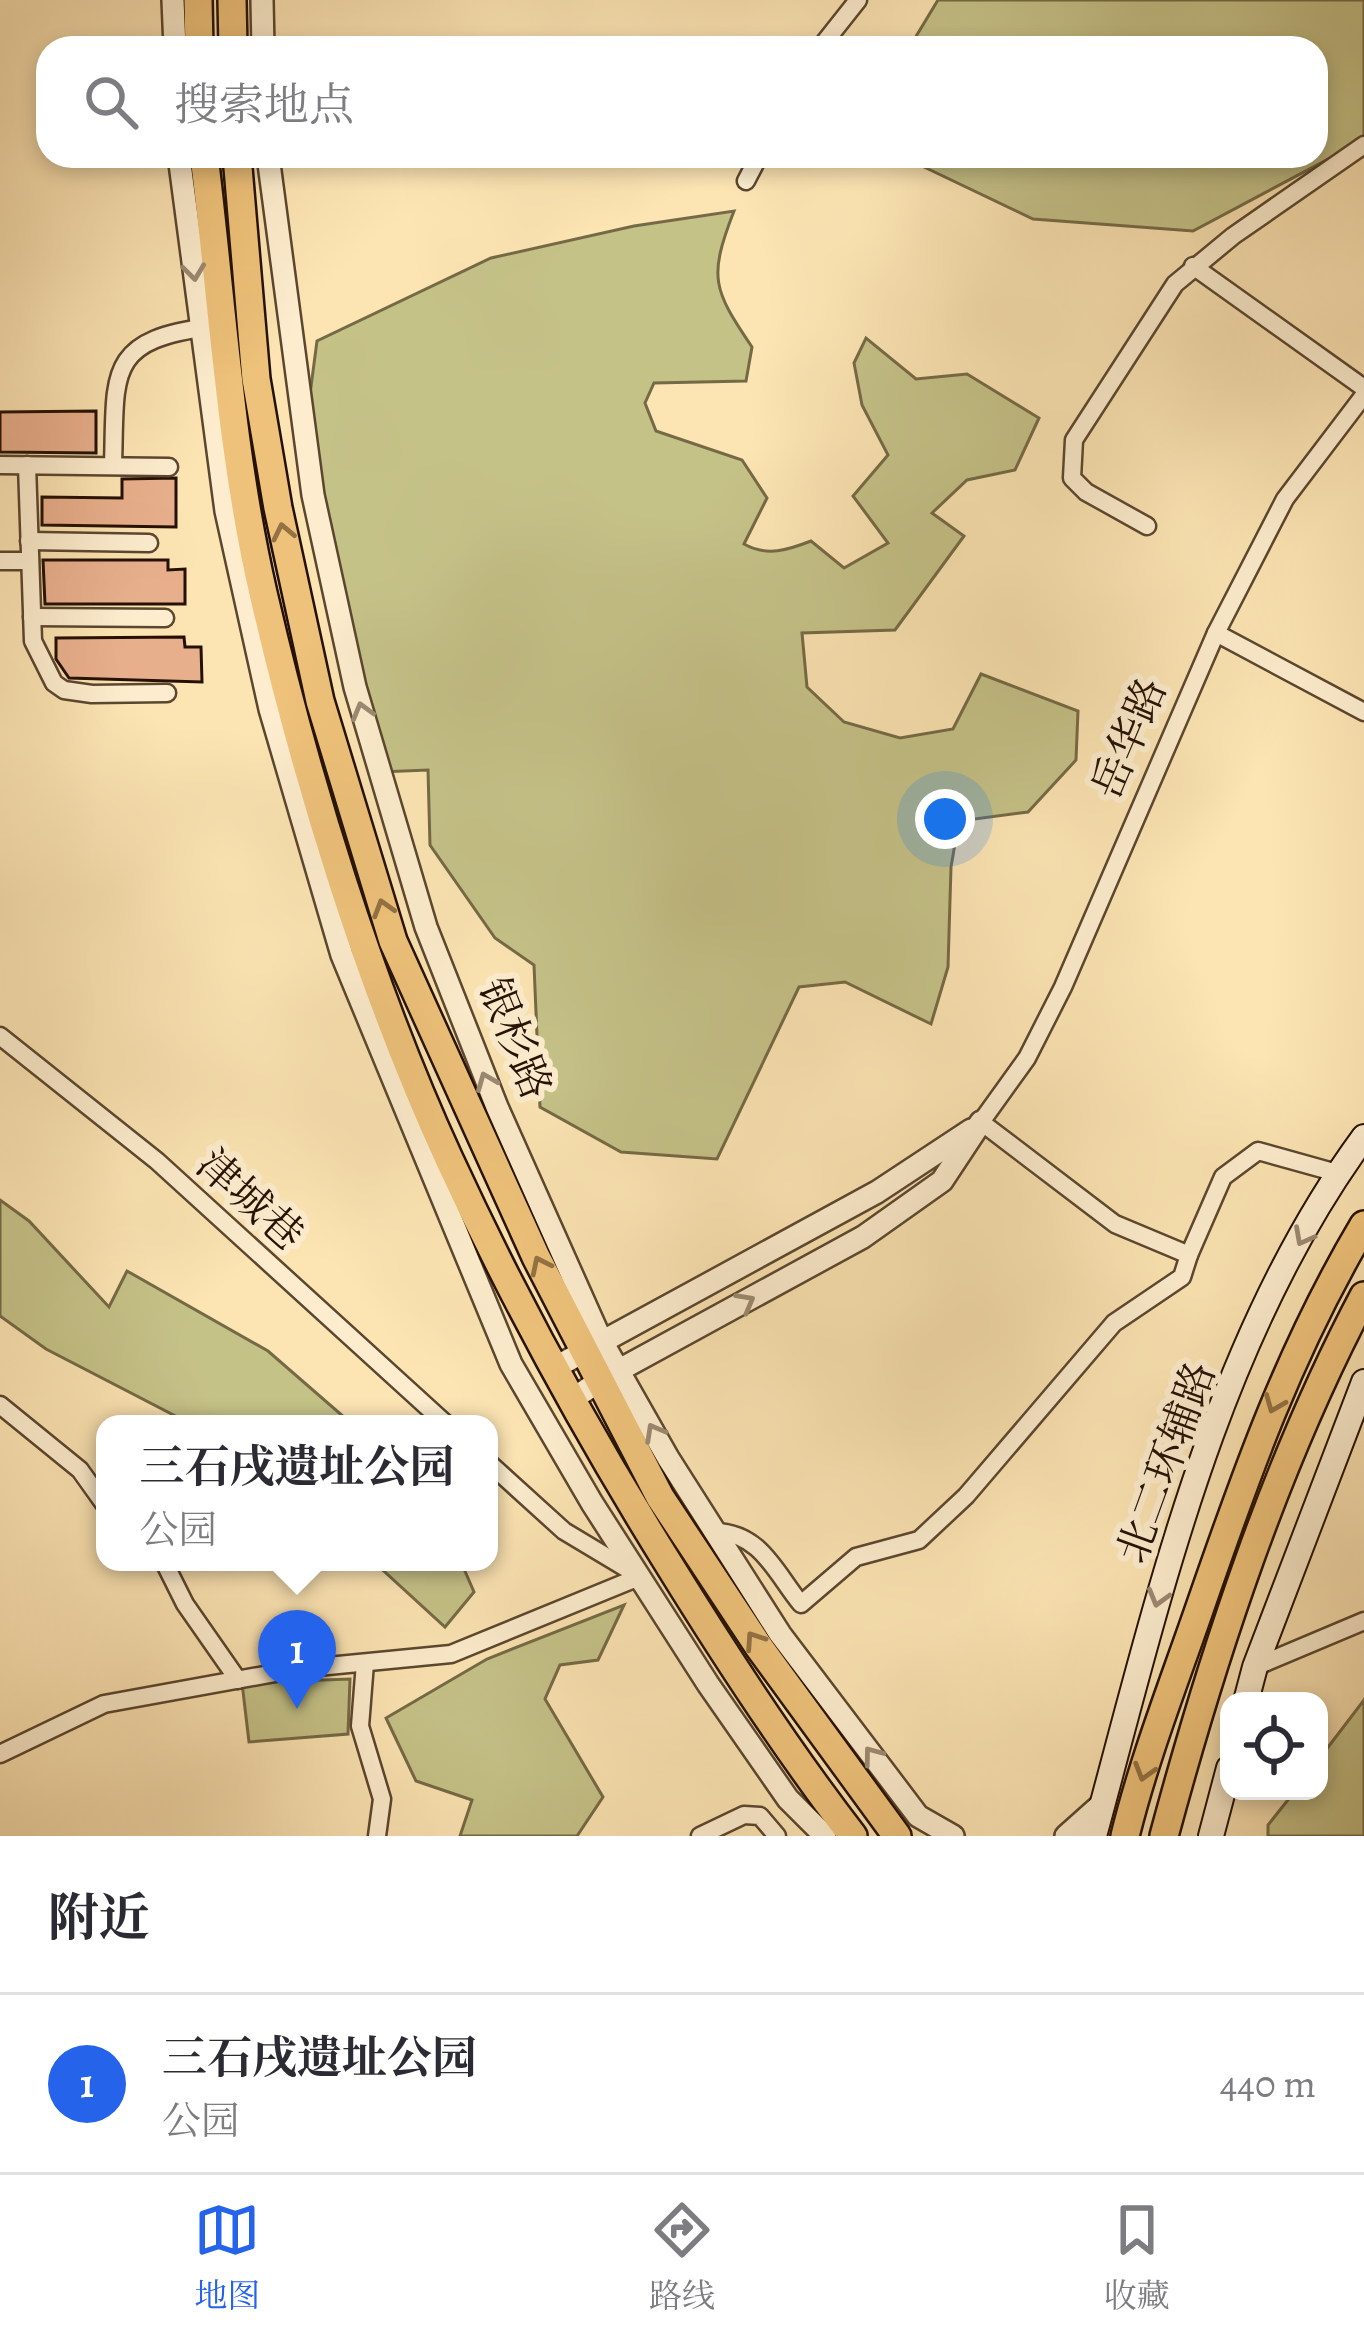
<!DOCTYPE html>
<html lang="zh">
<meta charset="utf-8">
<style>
:root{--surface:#fff;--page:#f7f7f7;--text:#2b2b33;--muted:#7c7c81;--line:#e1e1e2;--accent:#2563eb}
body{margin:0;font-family:Alegreya,"Noto Serif SC",serif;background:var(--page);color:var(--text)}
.controls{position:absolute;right:36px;bottom:36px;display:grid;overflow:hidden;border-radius:24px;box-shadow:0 6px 18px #0003}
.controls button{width:108px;height:108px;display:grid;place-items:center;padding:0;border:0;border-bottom:3px solid var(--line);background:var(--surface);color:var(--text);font:60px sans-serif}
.you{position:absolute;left:945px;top:819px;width:42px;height:42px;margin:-30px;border:9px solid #fff;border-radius:50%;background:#1a73e8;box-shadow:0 0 0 18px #1a73e833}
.badge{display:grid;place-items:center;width:78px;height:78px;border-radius:50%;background:var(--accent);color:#fff;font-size:39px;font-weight:700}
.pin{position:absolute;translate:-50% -99px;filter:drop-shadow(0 3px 6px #0008)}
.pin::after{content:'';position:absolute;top:63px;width:42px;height:36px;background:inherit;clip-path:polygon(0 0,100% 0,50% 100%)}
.popup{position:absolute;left:96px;top:1415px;width:402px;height:156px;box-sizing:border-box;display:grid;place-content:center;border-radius:24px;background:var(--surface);filter:drop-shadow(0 3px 9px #0005);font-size:39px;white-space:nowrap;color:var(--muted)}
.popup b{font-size:45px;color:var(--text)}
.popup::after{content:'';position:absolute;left:50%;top:100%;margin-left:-24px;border:24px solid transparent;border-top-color:var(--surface)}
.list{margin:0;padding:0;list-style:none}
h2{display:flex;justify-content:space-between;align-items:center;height:156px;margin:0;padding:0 48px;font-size:51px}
h2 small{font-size:39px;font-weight:400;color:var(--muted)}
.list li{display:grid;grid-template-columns:78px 1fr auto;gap:36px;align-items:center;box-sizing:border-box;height:180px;padding:0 48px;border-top:3px solid var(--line)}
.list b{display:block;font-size:45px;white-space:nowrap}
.list p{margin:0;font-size:39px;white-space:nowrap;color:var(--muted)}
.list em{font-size:39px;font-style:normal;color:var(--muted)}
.icon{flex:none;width:66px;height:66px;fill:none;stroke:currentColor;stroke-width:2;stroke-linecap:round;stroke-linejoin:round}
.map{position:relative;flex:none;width:1364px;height:1836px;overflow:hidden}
.search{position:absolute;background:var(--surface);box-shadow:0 6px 18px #0003;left:36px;right:36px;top:36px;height:132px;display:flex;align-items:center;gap:30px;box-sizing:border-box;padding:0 42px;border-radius:36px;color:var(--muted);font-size:45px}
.sheet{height:336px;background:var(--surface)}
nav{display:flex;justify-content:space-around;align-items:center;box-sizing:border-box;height:168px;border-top:3px solid var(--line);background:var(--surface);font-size:33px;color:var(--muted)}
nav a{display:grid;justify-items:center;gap:6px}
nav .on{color:var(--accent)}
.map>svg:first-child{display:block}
.green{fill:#c5c288;stroke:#756a46;stroke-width:3}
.building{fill:#e8af8c;stroke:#251103;stroke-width:3}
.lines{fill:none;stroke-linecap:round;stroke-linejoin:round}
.minor-casing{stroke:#5b462f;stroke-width:21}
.tertiary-casing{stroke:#5b462f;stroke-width:26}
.secondary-casing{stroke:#251103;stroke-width:28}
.primary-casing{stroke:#251103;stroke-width:32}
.trunk-casing{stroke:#251103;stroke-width:32}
.minor{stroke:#fdedce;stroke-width:16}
.tertiary{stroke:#fdedce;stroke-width:21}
.secondary{stroke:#fdedce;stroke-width:24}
.primary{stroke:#eec27a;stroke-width:27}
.trunk{stroke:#eec27a;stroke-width:27}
.oneway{stroke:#9c8a73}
.oneway2{stroke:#947244}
.labels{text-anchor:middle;stroke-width:12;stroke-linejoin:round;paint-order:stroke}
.street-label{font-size:42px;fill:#251103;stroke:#fdedce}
</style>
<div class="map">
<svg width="1364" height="1836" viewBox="0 0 1364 1836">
<rect width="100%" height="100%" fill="#fce4b3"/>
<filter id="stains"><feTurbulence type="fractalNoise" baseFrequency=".00167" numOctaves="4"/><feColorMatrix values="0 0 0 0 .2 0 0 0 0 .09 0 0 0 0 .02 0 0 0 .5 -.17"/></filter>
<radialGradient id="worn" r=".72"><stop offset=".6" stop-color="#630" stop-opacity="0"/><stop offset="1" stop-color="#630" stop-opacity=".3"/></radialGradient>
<g class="green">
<polygon points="938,0 1364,0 1364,140 1193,231 1033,219 901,156 1316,156 1316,48 909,48"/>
<path d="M734 211C708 278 713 289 752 347L746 381 654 383 645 403 656 431 742 460 767 498 744 544C767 557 788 550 811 541L844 568 888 543 853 496 888 455 862 405 854 363 866 338 916 379 967 374 1039 418 1015 470 967 480 932 513 964 536 895 630 802 633 807 687 844 722 900 738 953 729 981 674 1078 711 1076 760 1028 812 959 821 951 867 948 967 931 1024 845 982 799 987 717 1159 621 1152 540 1107 534 965 495 938 430 845 428 770 380 772 307 417 317 341 491 258 634 226Z"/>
<polygon points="0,1200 29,1221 109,1307 127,1271 268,1351 352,1424 191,1424 46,1349 0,1316"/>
<polygon points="374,1562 461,1562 474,1592 445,1627"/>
<polygon points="624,1605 598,1660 560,1665 545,1699 603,1797 577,1836 460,1836 472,1800 416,1781 386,1718 487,1659"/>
<polygon points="350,1679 348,1734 249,1742 242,1683"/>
<polygon points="1364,1700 1364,1836 1268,1836 1268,1825 1295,1791 1319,1791 1319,1759"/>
</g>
<g class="building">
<polygon points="96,411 96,453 0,452 0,412"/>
<polygon points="176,478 176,527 42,525 42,497 122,498 122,479"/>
<polygon points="43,560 168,560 168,570 185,569 185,604 45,604"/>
<polygon points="184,637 185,647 201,647 202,682 69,678 56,659 56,638"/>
</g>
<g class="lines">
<g class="minor-casing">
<g id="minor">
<polyline points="820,48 858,0"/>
<polyline points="746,181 759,156"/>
<polyline points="1193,266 1364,388"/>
<path d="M113 464C116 375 105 340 209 327"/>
<polyline points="0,465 169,467"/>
<polyline points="27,465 33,641 54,683 64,690 92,694 167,693"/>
<polyline points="1147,526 1086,492 1072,478 1074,440 1175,284 1233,236 1364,145"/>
<polyline points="29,541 149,543"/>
<polyline points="0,561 30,561"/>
<polyline points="32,617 165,618"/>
<polyline points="1216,633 1364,712"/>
<polyline points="0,1036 157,1161 446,1424"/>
<polyline points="1337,1173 1258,1151 1223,1177 1189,1255 1115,1224 981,1122 1027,1058 1063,987 1216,633 1285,499 1364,395"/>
<polyline points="0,1405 80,1470 105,1505"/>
<polyline points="489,1463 564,1531 634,1573"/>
<path d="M715 1532C761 1533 775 1572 801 1604L856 1557 919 1540 966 1496 1114 1323 1182 1277 1189 1255"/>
<polyline points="164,1562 185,1604 238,1680"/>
<polyline points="365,1663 360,1726 382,1799 377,1836"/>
<polyline points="1255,1667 1364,1621"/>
<polyline points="0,1754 104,1704 297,1669 451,1654 639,1577"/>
<polyline points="700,1836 744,1815 760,1816 777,1836"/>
</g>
</g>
<g class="tertiary-casing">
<g id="tertiary">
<polyline points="173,0 175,48"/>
<polyline points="262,0 263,48"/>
<polyline points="179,156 226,511 270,709 342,955 511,1364 592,1503 708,1684 788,1799 825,1836"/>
<polyline points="268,156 313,495 355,687 426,927 497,1107 601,1340 668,1458 780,1634 918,1816 953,1836"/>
<polyline points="554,1368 877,1192 971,1130"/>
<polyline points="571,1400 601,1380 863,1237 942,1181 981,1122"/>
<polyline points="1066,1836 1103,1803"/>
</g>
</g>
<g class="secondary-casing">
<g id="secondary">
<polyline points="1246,1701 1255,1667 1364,1382"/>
<path d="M1094 1836C1158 1600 1216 1338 1364 1137"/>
<polyline points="1211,1836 1229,1768"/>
</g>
</g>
<g class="primary-casing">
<g id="primary">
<polyline points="198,0 199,48"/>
<polyline points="232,0 233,48"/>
<path d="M204 156C222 301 230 450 263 593 306 779 369 985 449 1159 513 1298 587 1433 668 1563 726 1657 785 1748 853 1836"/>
<polyline points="237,156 256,379 278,508 320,701 393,941 536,1257 660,1497 759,1647 897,1836"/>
</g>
</g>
<g class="trunk-casing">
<g id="trunk">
<path d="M1125 1836C1144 1759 1173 1685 1199 1610 1246 1474 1290 1349 1364 1225"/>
<path d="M1164 1836C1213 1654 1276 1462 1364 1296"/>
</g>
</g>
<use href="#minor" class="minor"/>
<use href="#tertiary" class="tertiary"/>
<use href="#secondary" class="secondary"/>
<use href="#primary" class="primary"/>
<use href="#trunk" class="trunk"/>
</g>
<defs><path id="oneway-chevron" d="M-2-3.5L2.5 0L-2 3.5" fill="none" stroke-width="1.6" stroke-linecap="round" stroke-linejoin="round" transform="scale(3)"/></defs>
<g class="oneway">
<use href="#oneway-chevron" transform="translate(194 272) rotate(83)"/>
<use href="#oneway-chevron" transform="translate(362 711) rotate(-106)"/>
<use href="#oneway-chevron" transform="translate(486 1081) rotate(-112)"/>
<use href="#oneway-chevron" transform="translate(1303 1237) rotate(118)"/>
<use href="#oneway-chevron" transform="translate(746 1302) rotate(-29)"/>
<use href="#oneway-chevron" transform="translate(654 1432) rotate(-119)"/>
<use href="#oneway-chevron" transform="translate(1158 1598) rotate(106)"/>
<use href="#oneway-chevron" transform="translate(872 1755) rotate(-127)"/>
</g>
<g class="oneway2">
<use href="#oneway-chevron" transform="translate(283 532) rotate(-102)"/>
<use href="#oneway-chevron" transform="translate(383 908) rotate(-107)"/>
<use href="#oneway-chevron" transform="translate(540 1265) rotate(-116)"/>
<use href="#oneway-chevron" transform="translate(1274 1404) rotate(112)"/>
<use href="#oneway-chevron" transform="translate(754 1640) rotate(-124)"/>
<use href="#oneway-chevron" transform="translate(1144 1772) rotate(107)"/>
</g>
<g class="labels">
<g class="street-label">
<text transform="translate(1128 738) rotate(-67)" y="15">岳华路</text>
<text transform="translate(516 1038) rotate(68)" y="15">银杉路</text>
<text transform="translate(251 1199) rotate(42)" y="15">津城巷</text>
<text transform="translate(1165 1462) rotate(-70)" y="15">北二环辅路</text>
</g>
</g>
<rect width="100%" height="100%" filter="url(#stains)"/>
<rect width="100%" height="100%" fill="url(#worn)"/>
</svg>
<div class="controls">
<button><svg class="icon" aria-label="locate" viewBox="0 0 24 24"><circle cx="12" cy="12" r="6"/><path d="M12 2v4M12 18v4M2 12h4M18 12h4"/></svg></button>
</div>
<div class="you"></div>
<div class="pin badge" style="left:297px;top:1709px">1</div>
<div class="popup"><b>三石戌遗址公园</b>公园</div>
<div class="search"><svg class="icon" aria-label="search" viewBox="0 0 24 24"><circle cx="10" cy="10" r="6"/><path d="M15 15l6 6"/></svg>搜索地点</div>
</div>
<section class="sheet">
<h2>附近<small></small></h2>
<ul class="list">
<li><span class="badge">1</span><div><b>三石戌遗址公园</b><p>公园</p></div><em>440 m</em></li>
</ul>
</section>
<nav>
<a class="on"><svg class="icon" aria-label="map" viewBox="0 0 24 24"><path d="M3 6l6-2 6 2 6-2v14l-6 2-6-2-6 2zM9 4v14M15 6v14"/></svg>地图</a>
<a><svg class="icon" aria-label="directions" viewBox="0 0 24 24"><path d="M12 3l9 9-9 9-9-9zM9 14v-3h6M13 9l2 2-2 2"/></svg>路线</a>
<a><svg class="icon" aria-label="saved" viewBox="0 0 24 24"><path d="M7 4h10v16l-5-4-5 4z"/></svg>收藏</a>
</nav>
